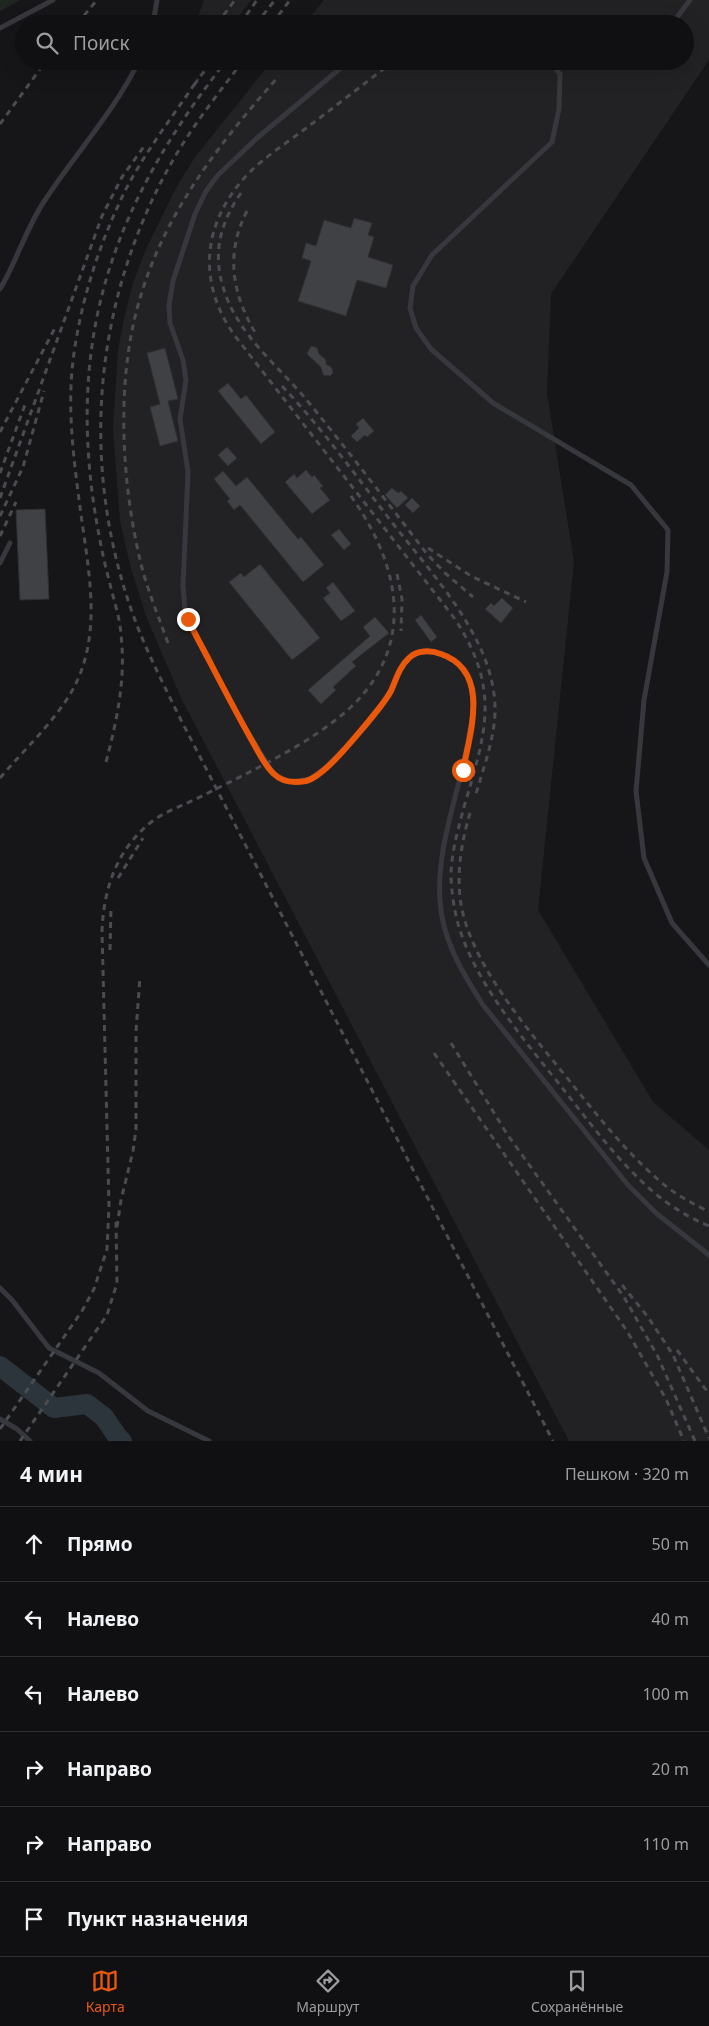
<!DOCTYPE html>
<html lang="ru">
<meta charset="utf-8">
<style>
:root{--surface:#101012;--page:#19191b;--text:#f1f3f6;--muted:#9c9d9f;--line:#303032;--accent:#ea580c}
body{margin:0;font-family:"Noto Sans",sans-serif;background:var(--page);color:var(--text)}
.stop{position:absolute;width:15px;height:15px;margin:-11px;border:4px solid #ea580c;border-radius:50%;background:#fff}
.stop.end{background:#ea580c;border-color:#fff;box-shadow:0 1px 5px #0008}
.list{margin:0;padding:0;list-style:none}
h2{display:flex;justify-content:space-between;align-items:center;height:65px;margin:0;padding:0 20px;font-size:21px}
h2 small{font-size:16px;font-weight:400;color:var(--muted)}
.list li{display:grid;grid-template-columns:32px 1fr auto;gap:15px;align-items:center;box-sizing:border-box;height:75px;padding:0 20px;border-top:1px solid var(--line)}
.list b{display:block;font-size:19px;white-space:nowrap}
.list em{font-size:16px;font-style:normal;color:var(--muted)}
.icon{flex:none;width:28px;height:28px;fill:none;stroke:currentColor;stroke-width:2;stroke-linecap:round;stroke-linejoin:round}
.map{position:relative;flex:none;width:709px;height:1441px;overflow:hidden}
.search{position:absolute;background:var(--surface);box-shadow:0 5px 20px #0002;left:15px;right:15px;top:15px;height:55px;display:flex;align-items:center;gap:12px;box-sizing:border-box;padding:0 18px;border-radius:28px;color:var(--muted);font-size:19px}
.sheet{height:515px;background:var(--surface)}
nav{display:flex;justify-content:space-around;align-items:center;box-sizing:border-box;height:70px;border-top:1px solid var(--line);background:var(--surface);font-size:14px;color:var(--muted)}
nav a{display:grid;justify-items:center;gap:2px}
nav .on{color:var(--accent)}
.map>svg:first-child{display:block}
.built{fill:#222225}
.green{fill:#1e261f}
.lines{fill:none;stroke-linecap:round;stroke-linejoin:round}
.river{stroke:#2c353c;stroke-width:20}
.building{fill:#404145;stroke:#303034}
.lane{stroke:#37383d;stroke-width:5}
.rail{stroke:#4a4c52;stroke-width:3;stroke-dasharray:6 5;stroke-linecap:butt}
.route{stroke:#ea580c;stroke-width:6}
</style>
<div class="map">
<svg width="709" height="1441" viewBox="0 0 709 1441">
<rect width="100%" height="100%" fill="#161618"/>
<g class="built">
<polygon points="204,0 251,0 233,24 195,24"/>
<polygon points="324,0 709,0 709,60 551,294 547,393 574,562 538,910 653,1102 709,1150 709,1441 569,1441 181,698 146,616 130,565 120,521 113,429 118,350 124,318 133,283 146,249 176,188 195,157 272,61 685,61 685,24 304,24"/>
</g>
<polygon class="green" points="0,0 21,0 0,11"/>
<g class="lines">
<polyline class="river" points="0,1366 54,1408 87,1404 104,1417 119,1439 122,1441"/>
</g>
<g class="building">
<polygon points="354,218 372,223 368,235 374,237 368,257 393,265 386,288 357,280 346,316 298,301 311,261 302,258 306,243 316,246 324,220 351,228"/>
<polygon points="311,346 317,348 319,354 326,360 326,364 332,368 333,373 330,376 323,375 321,367 307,354"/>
<polygon points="165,348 178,399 168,401 178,441 160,446 150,407 160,404 147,353"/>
<polygon points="228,383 241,399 246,395 275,432 261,444 218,391"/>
<polygon points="363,418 374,431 367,437 365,435 357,442 351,436 359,428 356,424"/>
<polygon points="227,447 237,458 228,466 218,455"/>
<polygon points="306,470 312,477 314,475 323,486 320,488 330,500 312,514 285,482 294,474 297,478"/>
<polygon points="223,471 236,486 247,477 298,539 301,537 324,565 303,582 240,505 234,510 227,501 230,499 214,479"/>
<polygon points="392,488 398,493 401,491 408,498 397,508 385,495"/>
<polygon points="412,498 420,506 413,513 405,505"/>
<polygon points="45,509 49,599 20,600 16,510"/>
<polygon points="339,529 351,544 344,550 331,535"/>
<polygon points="260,564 320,638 292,660 229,582 241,573 244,577"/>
<polygon points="333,582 355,611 341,621 323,598 330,593 326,588"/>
<polygon points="502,598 513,608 501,623 485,609 491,603 494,606"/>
<polygon points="421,615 437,637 431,642 415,620"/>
<polygon points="375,617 389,633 352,662 356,666 333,687 336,690 321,704 308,690 370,636 363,627"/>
</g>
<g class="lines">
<g class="lane">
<polyline points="153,24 157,0"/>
<polyline points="418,24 450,21 474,24"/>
<polyline points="672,24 690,0"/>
<polyline points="0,28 53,0"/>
<path d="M349 61 256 139 218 175 206 191 195 214 173 281 169 305 170 323 183 360 186 380 180 419 188 472 183 586 185 611 197 638 242 723 273 773 286 781H298L310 779 325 768C348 745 375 720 391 691 397 679 400 663 412 656 422 650 435 651 445 656 459 662 469 674 473 689 476 703 472 720 469 734 461 790 436 844 440 901 442 939 463 974 483 1005L628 1185 656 1213 709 1255"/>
<polyline points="549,61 560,74 559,109 552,142 432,255 413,286 410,308 416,328 431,349 493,403 631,485 668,530 667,572 644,700 636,791 644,858 672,923 709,965"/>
<path d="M558 61C578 68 598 70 618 61"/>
<path d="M0 289C17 261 26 228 45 200 75 154 114 112 139 61"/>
<polyline points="0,563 10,543"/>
<polyline points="0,1288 12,1300 49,1348 99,1373 148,1411 209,1441"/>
<polyline points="0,1419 17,1429 30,1441"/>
</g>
<g class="rail">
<polyline points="77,24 97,0"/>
<polyline points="217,24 235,0"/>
<polyline points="240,24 257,0"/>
<polyline points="256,24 275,0"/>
<polyline points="272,24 290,0"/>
<path d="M243 61C217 95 190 129 169 167 94 303 80 462 131 609 144 647 163 683 181 720L553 1441"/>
<path d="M394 61C365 83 337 105 309 126 288 142 264 157 246 176 202 224 197 283 235 336L455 619C501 690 486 732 464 807 458 830 451 853 451 877 452 897 455 917 462 936 481 990 529 1046 564 1090 593 1127 621 1165 657 1195 673 1208 690 1218 709 1226"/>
<polyline points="194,85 212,61"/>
<polyline points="0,124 46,61"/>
<path d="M241 193C220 223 212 254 224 290 237 333 277 365 305 398 347 449 387 502 427 554L445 573 473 597"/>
<path d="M247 211C225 254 232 294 256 334"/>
<path d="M282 386C319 425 351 469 384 512 423 564 486 628 494 694 499 728 485 762 476 794"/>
<polyline points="0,432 55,328"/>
<polyline points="0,473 26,402"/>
<polyline points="0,498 102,216 122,177 145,145"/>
<polyline points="0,516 23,467 44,391"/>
<polyline points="0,536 16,502"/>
<polyline points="428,548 471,576 526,602"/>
<polyline points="397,574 402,599 401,631"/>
<path d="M168 643C159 618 149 594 142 568 121 484 115 378 141 295 166 211 222 140 279 76"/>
<path d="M106 762C117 720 126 679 121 635 120 618 114 601 110 584 103 558 98 532 94 506 68 328 117 200 226 61"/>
<path d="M0 778C23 751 50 726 69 696 105 638 88 570 80 507 74 462 68 415 72 370 78 309 98 246 125 191 145 152 173 116 198 79"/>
<path d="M470 813C460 847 454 886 465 921 482 978 535 1038 572 1084 601 1120 631 1158 667 1187 680 1197 694 1204 709 1212"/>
<polyline points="118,878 143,838"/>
<polyline points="110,950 111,907"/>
<polyline points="451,1043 507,1134 624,1297 658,1357 695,1441"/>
<polyline points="434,1053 627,1331 666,1399 684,1441"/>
<polyline points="117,1227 121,1200 133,1151 136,1129 136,1031 140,977"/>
<polyline points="622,1285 648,1317 673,1355 709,1438"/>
<polyline points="677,1350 709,1394"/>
<path d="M0 1429 82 1311 94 1289 107 1249 109 1206 102 931C104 885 118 847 155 819 171 809 189 803 206 794 253 770 312 743 351 707 419 642 398 560 348 492"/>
<polyline points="20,1441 107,1315 117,1283 116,1222"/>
</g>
</g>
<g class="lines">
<path class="route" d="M188 619C195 635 204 650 212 666 226 693 240 720 255 746 260 755 266 767 274 774 282 782 295 783 306 781 325 776 355 737 368 722 376 712 385 702 391 691 396 680 399 667 409 658 417 650 430 650 441 654 491 671 470 733 463 770"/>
</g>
</svg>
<div class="stop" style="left:463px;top:770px"></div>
<div class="stop end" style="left:188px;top:619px"></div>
<div class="search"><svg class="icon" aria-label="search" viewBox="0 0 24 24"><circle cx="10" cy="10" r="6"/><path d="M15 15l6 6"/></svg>Поиск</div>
</div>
<section class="sheet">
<h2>4 мин<small>Пешком · 320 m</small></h2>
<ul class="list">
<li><svg class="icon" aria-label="ahead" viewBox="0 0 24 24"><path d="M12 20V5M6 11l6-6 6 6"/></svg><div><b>Прямо</b></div><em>50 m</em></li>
<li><svg class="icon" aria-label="left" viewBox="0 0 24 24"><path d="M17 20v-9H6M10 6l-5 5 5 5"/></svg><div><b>Налево</b></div><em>40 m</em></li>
<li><svg class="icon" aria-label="left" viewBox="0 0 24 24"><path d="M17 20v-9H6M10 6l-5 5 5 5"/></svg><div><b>Налево</b></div><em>100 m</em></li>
<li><svg class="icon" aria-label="right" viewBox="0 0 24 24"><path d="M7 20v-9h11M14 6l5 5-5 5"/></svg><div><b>Направо</b></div><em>20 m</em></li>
<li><svg class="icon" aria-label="right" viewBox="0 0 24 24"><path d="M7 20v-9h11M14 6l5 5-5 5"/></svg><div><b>Направо</b></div><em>110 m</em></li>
<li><svg class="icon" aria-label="arrive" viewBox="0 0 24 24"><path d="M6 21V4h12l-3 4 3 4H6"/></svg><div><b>Пункт назначения</b></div></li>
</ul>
</section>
<nav>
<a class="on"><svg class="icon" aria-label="map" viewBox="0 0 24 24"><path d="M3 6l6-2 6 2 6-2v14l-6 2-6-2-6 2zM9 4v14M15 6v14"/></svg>Карта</a>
<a><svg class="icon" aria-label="directions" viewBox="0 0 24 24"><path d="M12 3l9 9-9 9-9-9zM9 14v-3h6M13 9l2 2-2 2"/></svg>Маршрут</a>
<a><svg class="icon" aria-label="saved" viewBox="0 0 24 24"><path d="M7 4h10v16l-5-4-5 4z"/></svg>Сохранённые</a>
</nav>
